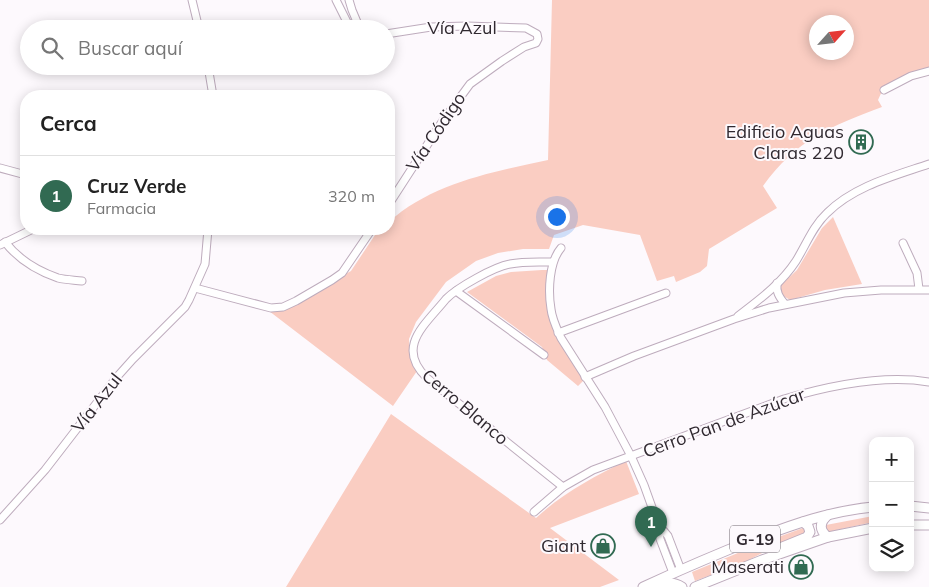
<!DOCTYPE html>
<html lang="es">
<meta charset="utf-8">
<style>
:root{--surface:#fff;--page:#f2f2f2;--text:#222;--muted:#767676;--line:#e0e0e0;--accent:#316a52}
body{margin:0;font-family:Mulish,sans-serif;background:var(--page);color:var(--text)}
.controls{position:absolute;right:15px;bottom:15px;display:grid;overflow:hidden;border-radius:10px;box-shadow:0 2px 12px #0003}
.controls button{width:45px;height:45px;display:grid;place-items:center;padding:0;border:0;border-bottom:1px solid var(--line);background:var(--surface);color:var(--text);font:25px sans-serif}
.compass{position:absolute;left:809px;top:15px;width:45px;height:45px;border-radius:50%;background:var(--surface);box-shadow:0 2px 12px #0003;rotate:63deg}
.you{position:absolute;left:556px;top:216px;width:18px;height:18px;margin:-12px;border:4px solid #fff;border-radius:50%;background:#1a73e8;box-shadow:0 0 0 8px #1a73e833}
.badge{display:grid;place-items:center;width:32px;height:32px;border-radius:50%;background:var(--accent);color:#fff;font-size:16px;font-weight:700}
.pin{position:absolute;translate:-50% -41px;filter:drop-shadow(0 1px 2px #0008)}
.pin::after{content:'';position:absolute;top:26px;width:18px;height:15px;background:inherit;clip-path:polygon(0 0,100% 0,50% 100%)}
.list{margin:0;padding:0;list-style:none}
h2{display:flex;justify-content:space-between;align-items:center;height:65px;margin:0;padding:0 20px;font-size:21px}
h2 small{font-size:16px;font-weight:400;color:var(--muted)}
.list li{display:grid;grid-template-columns:32px 1fr auto;gap:15px;align-items:center;box-sizing:border-box;height:80px;padding:0 20px;border-top:1px solid var(--line)}
.list b{display:block;font-size:19px;white-space:nowrap}
.list p{margin:0;font-size:16px;white-space:nowrap;color:var(--muted)}
.list em{font-size:16px;font-style:normal;color:var(--muted)}
.icon{flex:none;width:28px;height:28px;fill:none;stroke:currentColor;stroke-width:2;stroke-linecap:round;stroke-linejoin:round}
.map{position:relative;flex:none;width:929px;height:587px;overflow:hidden}
.search{position:absolute;background:var(--surface);box-shadow:0 2px 12px #0003;left:20px;top:20px;width:375px;height:55px;display:flex;align-items:center;gap:12px;box-sizing:border-box;padding:0 18px;border-radius:28px;color:var(--muted);font-size:19px}
.panel{position:absolute;background:var(--surface);box-shadow:0 2px 12px #0003;left:20px;top:90px;width:375px;height:145px;border-radius:20px}
.map>svg:first-child{display:block}
.green{fill:#facdc2;fill-rule:evenodd}
.lines{fill:none;stroke-linecap:round;stroke-linejoin:round}
.minor-casing{stroke:#beacbd;stroke-width:9}
.major-casing{stroke:#beacbd;stroke-width:11}
.minor{stroke:#fff;stroke-width:7}
.major{stroke:#fff;stroke-width:9}
.labels{text-anchor:middle;stroke-width:4;stroke-linejoin:round;paint-order:stroke}
.shield{fill:#fdf9fd;stroke:#6e676e;stroke-width:1}
.shield-label{font-size:16px;font-weight:bold;fill:#302930}
.street-label{font-size:18px;fill:#302930;stroke:#fdf9fd}
.poi-label{font-size:18px;fill:#302930;stroke:#fdf9fd;text-anchor:end}
</style>
<div class="map">
<svg width="929" height="587" viewBox="0 0 929 587">
<rect width="100%" height="100%" fill="#fdf9fd"/>
<g class="green">
<path d="M552 0H929V72L883 89 878 100 882 107C831 126 796 140 763 186L777 208 709 249 707 266 700 272 676 282 674 276 657 281 640 235 583 225 554 235 549 249H523L498 253 476 261 446 282 416 322 409 339 410 358 417 371 393 406 269 311 287 306 351 271 375 235 381 229H389V222C432 183 493 172 548 160ZM816 22H846V52H816Z"/>
<polygon points="833,217 862,284 825,290 790,300 782,295 779,287 797,270 822,228"/>
<path d="M542 270H548C545 292 546 317 556 336 564 351 575 366 584 380L578 386 547 360 542 347 467 292 496 276 511 272Z"/>
<path d="M391 414 536 518C563 493 593 477 626 461L639 494 550 528 619 580 600 587H286Z"/>
<polygon points="873,516 873,522 828,532 825,531 826,525"/>
<polygon points="803,528 805,528 806,534 770,549 745,562 695,581 692,572 762,543"/>
</g>
<g class="lines">
<g class="minor-casing">
<g id="minor">
<polyline points="192,0 199,29"/>
<polyline points="336,0 348,24 353,29"/>
<polyline points="349,0 352,10 360,29"/>
<polyline points="386,34 431,27 467,26 526,28 537,34 538,39 536,43 524,47 502,61 470,84 442,122 389,204"/>
<polyline points="208,66 213,96"/>
<polyline points="884,90 911,76 929,71"/>
<polyline points="0,168 26,175"/>
<path d="M5 242C18 259 38 271 58 278 66 280 75 280 82 281"/>
<polyline points="903,243 917,273 919,289"/>
<polyline points="0,245 33,229"/>
<path d="M561 248C549 262 548 291 551 309 552 319 557 329 561 338L605 407 631 456 644 485 658 524 660 539 673 573"/>
<path d="M553 262C539 262 524 261 510 264 494 267 458 287 446 299 425 325 395 347 427 378L563 487"/>
<path d="M777 283C776 292 779 297 785 304"/>
<polyline points="195,288 271,308 283,307 296,301 332,280 342,273 372,229"/>
<polyline points="456,291 544,355"/>
<path d="M738 316C760 299 781 284 796 261 806 245 813 226 827 213 854 186 894 176 929 164"/>
<polyline points="558,333 666,293"/>
<polyline points="585,377 634,356 734,319 769,308 844,293 881,290 929,290"/>
<path d="M534 512 563 487 593 470 784 399C828 386 883 374 929 382"/>
<polyline points="0,520 45,470 116,378 133,359 185,307 189,300 205,264 208,229"/>
<polyline points="658,524 668,536 681,570"/>
</g>
</g>
<g class="major-casing">
<g id="major">
<polyline points="910,506 929,508"/>
<path d="M828 515C819 523 819 530 828 537"/>
<polyline points="910,525 929,525"/>
<polyline points="775,550 807,537 810,532 808,526 803,522"/>
<path d="M643 587C680 570 717 554 755 539 794 524 831 511 873 507"/>
<path d="M657 587C667 583 673 581 682 587"/>
<polyline points="695,587 762,560 828,537 873,528"/>
</g>
</g>
<use href="#minor" class="minor"/>
<use href="#major" class="major"/>
</g>
<defs>
<g id="building-ring" transform="scale(1.25)"><circle r="9.5" fill="#fdf9fd" stroke="#316a52" stroke-width="1.5"/><path d="M-4-6H4V6H1V3H-1V6H-4ZM-2.5-4.3h1.7v1.8h-1.7ZM.8-4.3h1.7v1.8H.8ZM-2.5-1h1.7V.8h-1.7ZM.8-1h1.7V.8H.8Z" fill="#316a52"/></g>
<g id="shop-ring" transform="scale(1.25)"><circle r="9.5" fill="#fdf9fd" stroke="#316a52" stroke-width="1.5"/><path d="M-5-2.5h2.3a2.7 3.5 0 0 1 5.4 0H5L5.5 6h-11ZM-1.5-2.5h3a1.5 2.3 0 0 0-3 0Z" fill="#316a52"/></g>
</defs>
<g fill-rule="evenodd">
<use href="#building-ring" x="861" y="142"/>
<use href="#shop-ring" x="603" y="546"/>
<use href="#shop-ring" x="801" y="567"/>
</g>
<g class="labels">
<rect class="shield" x="730" y="525.5" width="50" height="27" rx="4"/>
<g class="shield-label">
<text x="755" y="545">G-19</text>
</g>
<g class="street-label">
<text x="462" y="34">Vía Azul</text>
<text transform="translate(436 132) rotate(-56)" y="6">Vía Código</text>
<text transform="translate(97 403) rotate(-52)" y="6">Vía Azul</text>
<text transform="translate(465 407) rotate(40)" y="6">Cerro Blanco</text>
<text transform="translate(724 423) rotate(-20)" y="6">Cerro Pan de Azúcar</text>
</g>
<g class="poi-label">
<text x="844" y="138">Edificio Aguas<tspan x="844" dy="21">Claras 220</tspan></text>
<text x="586" y="552">Giant</text>
<text x="784" y="573">Maserati</text>
</g>
</g>
</svg>
<div class="controls">
<button>+</button>
<button>−</button>
<button><svg class="icon" aria-label="layers" viewBox="0 0 24 24"><path d="M12 4l9 5-9 5-9-5zM3 14l9 5 9-5"/></svg></button>
</div>
<svg class="compass" viewBox="-18 -18 36 36"><path d="M0-13l5 13h-10z" fill="#e53935"/><path d="M0 13l5-13h-10z" fill="#767676"/></svg>
<div class="you"></div>
<div class="pin badge" style="left:651px;top:547px">1</div>
<div class="search"><svg class="icon" aria-label="search" viewBox="0 0 24 24"><circle cx="10" cy="10" r="6"/><path d="M15 15l6 6"/></svg>Buscar aquí</div>
<section class="panel">
<h2>Cerca<small></small></h2>
<ul class="list">
<li><span class="badge">1</span><div><b>Cruz Verde</b><p>Farmacia</p></div><em>320 m</em></li>
</ul>
</section>
</div>
